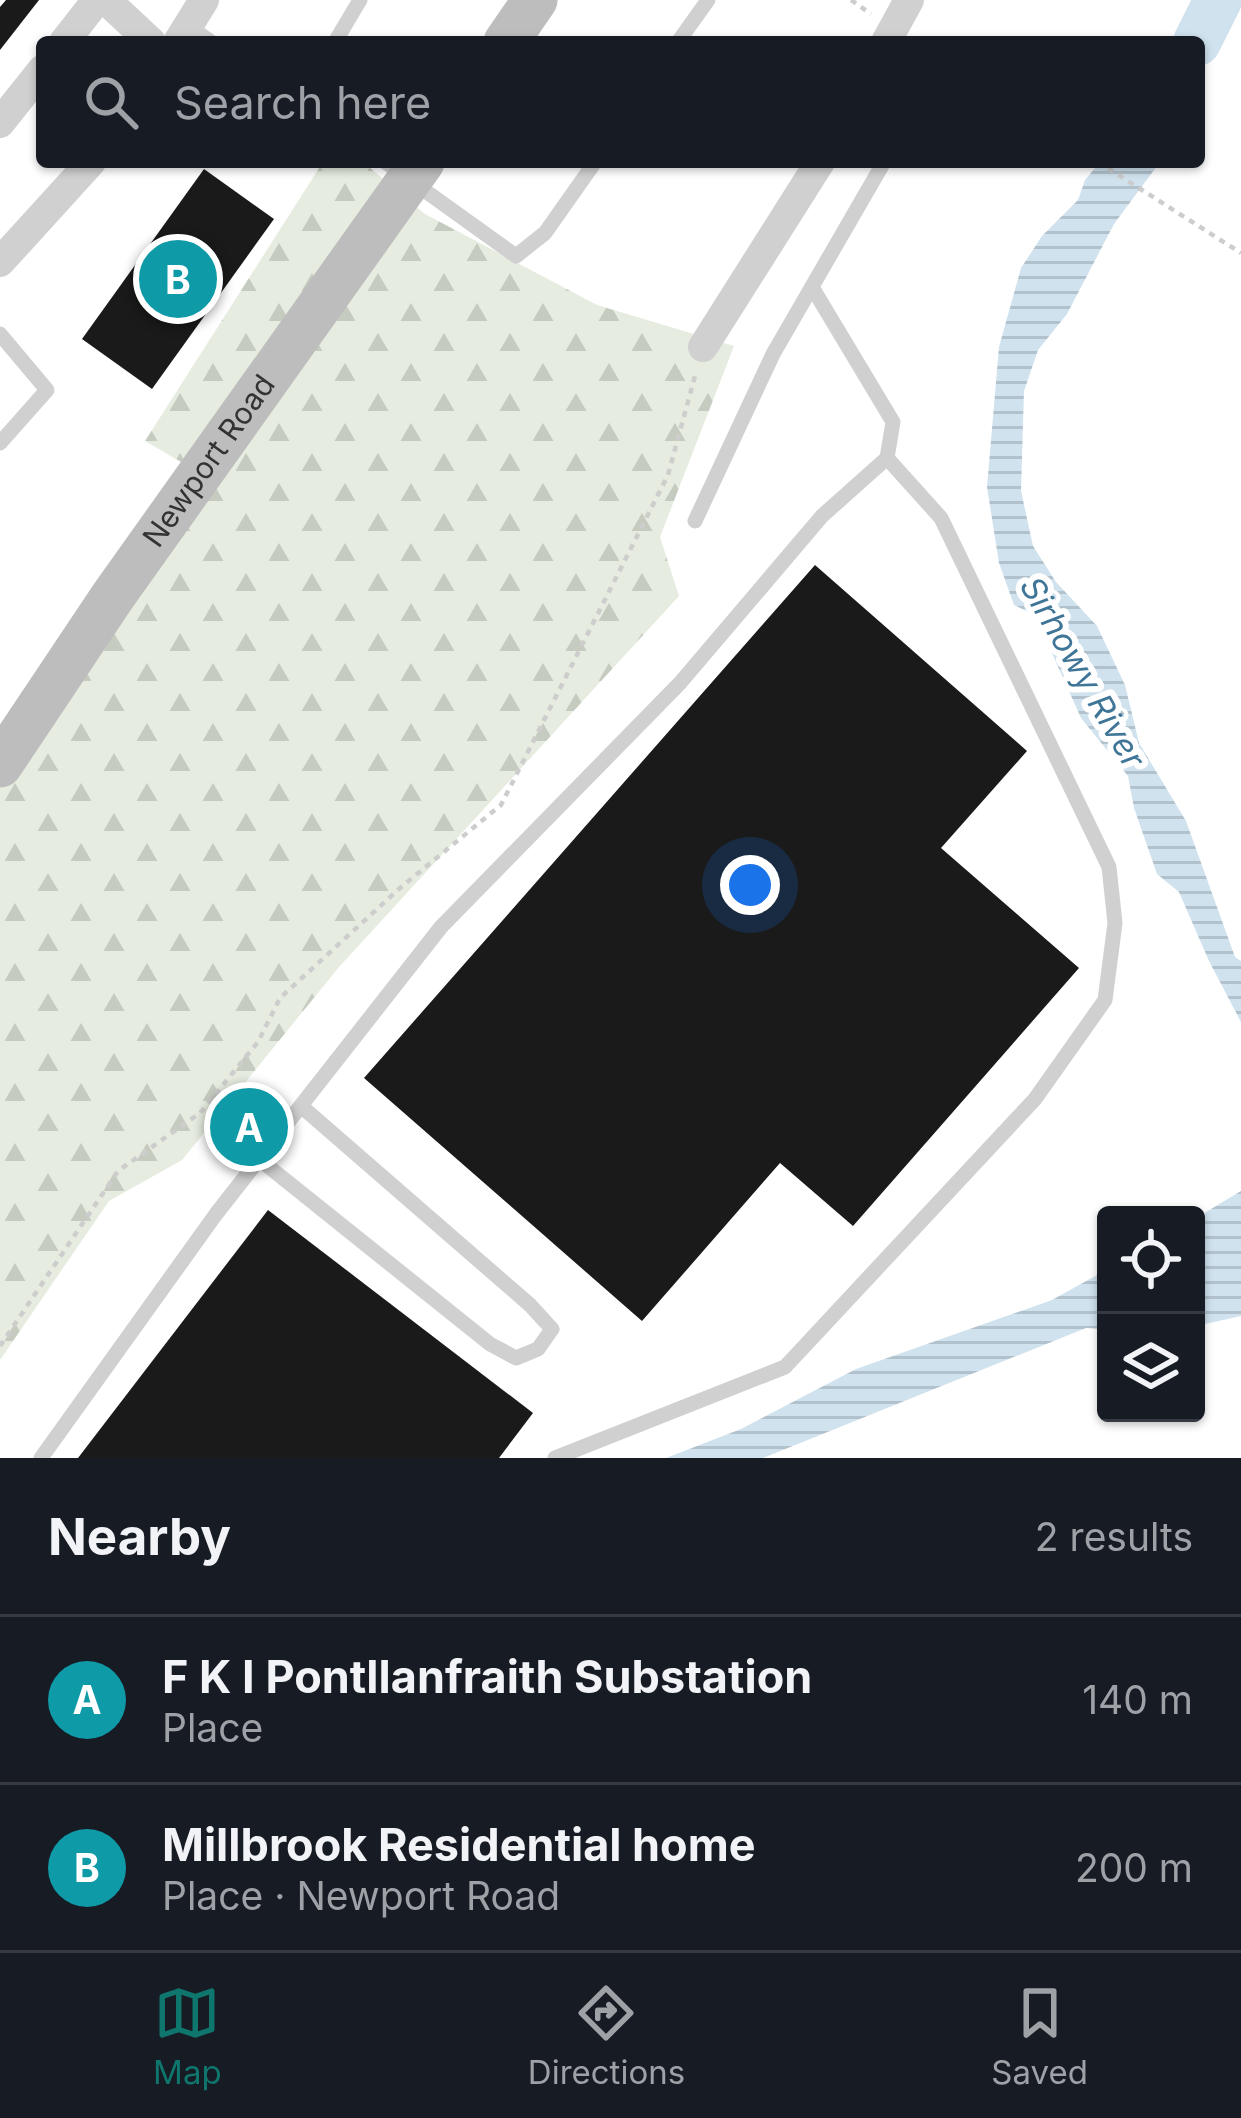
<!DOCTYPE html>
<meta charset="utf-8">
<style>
:root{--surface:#171b24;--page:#20242c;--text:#f1f3f6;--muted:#9ea1a6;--line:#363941;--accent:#0f766e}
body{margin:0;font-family:Inter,sans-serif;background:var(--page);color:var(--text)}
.controls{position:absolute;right:36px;bottom:36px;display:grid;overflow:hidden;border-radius:12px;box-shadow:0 3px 9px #0004}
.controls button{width:108px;height:108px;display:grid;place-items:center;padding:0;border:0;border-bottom:3px solid var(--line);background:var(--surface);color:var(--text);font:60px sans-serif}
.you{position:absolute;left:750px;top:885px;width:42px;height:42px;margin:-30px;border:9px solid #fff;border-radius:50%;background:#1a73e8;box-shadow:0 0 0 18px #1a73e833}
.badge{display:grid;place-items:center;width:78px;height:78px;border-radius:50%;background:var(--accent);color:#fff;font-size:39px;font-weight:700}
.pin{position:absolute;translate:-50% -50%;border:6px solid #fff;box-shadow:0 3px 12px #0006}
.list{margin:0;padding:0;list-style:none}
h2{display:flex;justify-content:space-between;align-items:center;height:156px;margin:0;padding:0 48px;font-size:51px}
h2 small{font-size:39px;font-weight:400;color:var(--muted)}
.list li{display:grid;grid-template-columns:78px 1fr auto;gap:36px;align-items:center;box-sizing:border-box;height:168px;padding:0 48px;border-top:3px solid var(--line)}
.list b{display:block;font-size:45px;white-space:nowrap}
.list p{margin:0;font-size:39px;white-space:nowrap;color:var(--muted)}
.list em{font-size:39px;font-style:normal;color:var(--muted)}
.icon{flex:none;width:66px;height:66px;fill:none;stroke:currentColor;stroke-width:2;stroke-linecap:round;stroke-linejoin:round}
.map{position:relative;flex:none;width:1241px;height:1458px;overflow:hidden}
.search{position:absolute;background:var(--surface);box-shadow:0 3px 9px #0004;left:36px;right:36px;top:36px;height:132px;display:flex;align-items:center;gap:30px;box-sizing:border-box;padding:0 42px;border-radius:12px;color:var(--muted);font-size:45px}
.sheet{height:492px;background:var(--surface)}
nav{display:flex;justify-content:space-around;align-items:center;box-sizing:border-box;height:168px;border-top:3px solid var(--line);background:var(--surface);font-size:33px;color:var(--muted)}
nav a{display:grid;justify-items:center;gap:6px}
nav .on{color:var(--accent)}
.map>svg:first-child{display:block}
.forest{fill:url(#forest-firs)}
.water{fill:url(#water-rules)}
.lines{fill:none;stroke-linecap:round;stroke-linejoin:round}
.river{stroke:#cfe2ee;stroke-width:48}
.building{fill:#1a1a1a}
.path{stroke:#cdcdcd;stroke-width:4.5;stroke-dasharray:6 6;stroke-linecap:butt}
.service{stroke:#d0d0d0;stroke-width:15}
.minor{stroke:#d0d0d0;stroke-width:30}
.secondary{stroke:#bdbdbd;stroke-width:45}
.labels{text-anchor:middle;stroke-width:12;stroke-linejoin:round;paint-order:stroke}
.street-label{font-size:30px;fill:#333;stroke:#fff}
.water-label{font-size:33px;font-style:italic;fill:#3f7597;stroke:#fff}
</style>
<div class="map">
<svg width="1241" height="1458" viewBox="0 0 1241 1458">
<defs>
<pattern id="forest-firs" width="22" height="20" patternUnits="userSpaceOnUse" patternTransform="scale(3)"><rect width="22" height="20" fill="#e6ecdf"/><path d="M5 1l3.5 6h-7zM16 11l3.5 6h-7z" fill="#c6cbc0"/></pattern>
<pattern id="water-rules" width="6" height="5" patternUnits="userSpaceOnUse" patternTransform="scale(3)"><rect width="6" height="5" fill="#cfe2ee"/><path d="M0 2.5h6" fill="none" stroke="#b2c2cd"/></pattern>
</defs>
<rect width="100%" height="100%" fill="#fff"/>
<polygon class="forest" points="323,162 363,162 425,214 597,305 734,346 660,537 679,596 339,967 182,1160 109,1201 0,1360 0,786 219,484 145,441"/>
<g class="water">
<polygon points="1100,162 1160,162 1114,224 1067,314 1038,350 1024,391 1021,491 1033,546 1056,582 1097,626 1125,685 1139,743 1186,821 1235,957 1241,961 1241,1022 1209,961 1179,892 1157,874 1134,808 1128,776 1081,718 1035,615 1014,605 999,563 987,487 999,347 1021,268 1042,236 1078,200 1085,180"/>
<polygon points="1241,1191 1241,1316 1196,1326 1196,1218"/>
<polygon points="1106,1270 1106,1329 1086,1328 763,1458 666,1458 741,1429 856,1369 1052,1300"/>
</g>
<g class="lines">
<polyline class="river" points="1197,42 1218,0"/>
</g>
<g class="building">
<polygon points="6,0 39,0 0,50 0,7"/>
<polygon points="204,169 274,219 152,389 82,339"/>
<polygon points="815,565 1027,751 941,848 1079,968 853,1226 780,1163 642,1321 364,1078"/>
<polygon points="253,1102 272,1117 246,1153 226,1138"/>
<polygon points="268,1210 533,1413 499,1458 78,1458"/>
</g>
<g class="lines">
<g class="path">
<polyline points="851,0 871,14"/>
<polyline points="1098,162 1241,253"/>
<polyline points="0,1346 118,1171 200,1113 258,1042 280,998 400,888 501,805 668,475 695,376"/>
</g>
<g class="service">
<polyline points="189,26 211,42"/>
<polyline points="335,42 360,0"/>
<polyline points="678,42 708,0"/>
<polyline points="385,162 516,256 545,233 595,162"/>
<polyline points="812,287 893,422 887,458"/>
<polyline points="0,334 47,390 0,443"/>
<polyline points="695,521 773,354 884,162"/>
<polyline points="259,1159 490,1344 516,1358 538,1349 552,1329 530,1305 301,1106"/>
<polyline points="41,1458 216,1214 441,927 680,683 822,516 887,458 941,518 1109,867 1115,923 1105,1000 1035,1099 785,1367 555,1458"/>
</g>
<g class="minor">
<polyline points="106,0 151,42"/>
<polyline points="64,42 97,0"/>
<polyline points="178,42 204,0"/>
<polyline points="886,42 909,0"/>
<polyline points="0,123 42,70"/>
<polyline points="0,262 91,162"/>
<polyline points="703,347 820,162"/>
</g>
<g class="secondary">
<polyline points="506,42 535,0"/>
<path id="s1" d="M0 765 113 596 422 162"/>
</g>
</g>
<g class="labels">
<g class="street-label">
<text dy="10" stroke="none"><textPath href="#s1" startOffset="369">Newport Road</textPath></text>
</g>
<g class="water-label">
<text transform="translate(1083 672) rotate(60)" y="12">Sirhowy River</text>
</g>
</g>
</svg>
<div class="controls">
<button><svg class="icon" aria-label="locate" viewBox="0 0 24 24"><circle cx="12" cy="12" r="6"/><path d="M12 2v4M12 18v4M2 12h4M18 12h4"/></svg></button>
<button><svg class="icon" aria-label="layers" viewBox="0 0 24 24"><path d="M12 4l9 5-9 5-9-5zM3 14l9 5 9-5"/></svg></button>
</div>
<div class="you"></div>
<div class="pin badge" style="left:249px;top:1127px;background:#0f9aa8">A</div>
<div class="pin badge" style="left:178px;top:279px;background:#0f9aa8">B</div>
<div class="search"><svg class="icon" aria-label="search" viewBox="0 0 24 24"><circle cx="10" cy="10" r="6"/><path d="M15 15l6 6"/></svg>Search here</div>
</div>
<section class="sheet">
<h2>Nearby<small>2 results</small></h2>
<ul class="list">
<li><span class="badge" style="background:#0f9aa8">A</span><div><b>F K I Pontllanfraith Substation</b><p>Place</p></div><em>140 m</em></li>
<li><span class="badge" style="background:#0f9aa8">B</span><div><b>Millbrook Residential home</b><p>Place · Newport Road</p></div><em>200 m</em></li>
</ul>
</section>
<nav>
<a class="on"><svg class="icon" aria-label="map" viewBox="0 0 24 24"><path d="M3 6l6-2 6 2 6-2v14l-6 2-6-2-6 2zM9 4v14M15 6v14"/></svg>Map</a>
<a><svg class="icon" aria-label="directions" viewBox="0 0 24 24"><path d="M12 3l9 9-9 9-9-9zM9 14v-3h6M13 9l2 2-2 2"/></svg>Directions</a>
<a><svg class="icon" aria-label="saved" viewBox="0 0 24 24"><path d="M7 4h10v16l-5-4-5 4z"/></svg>Saved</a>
</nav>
